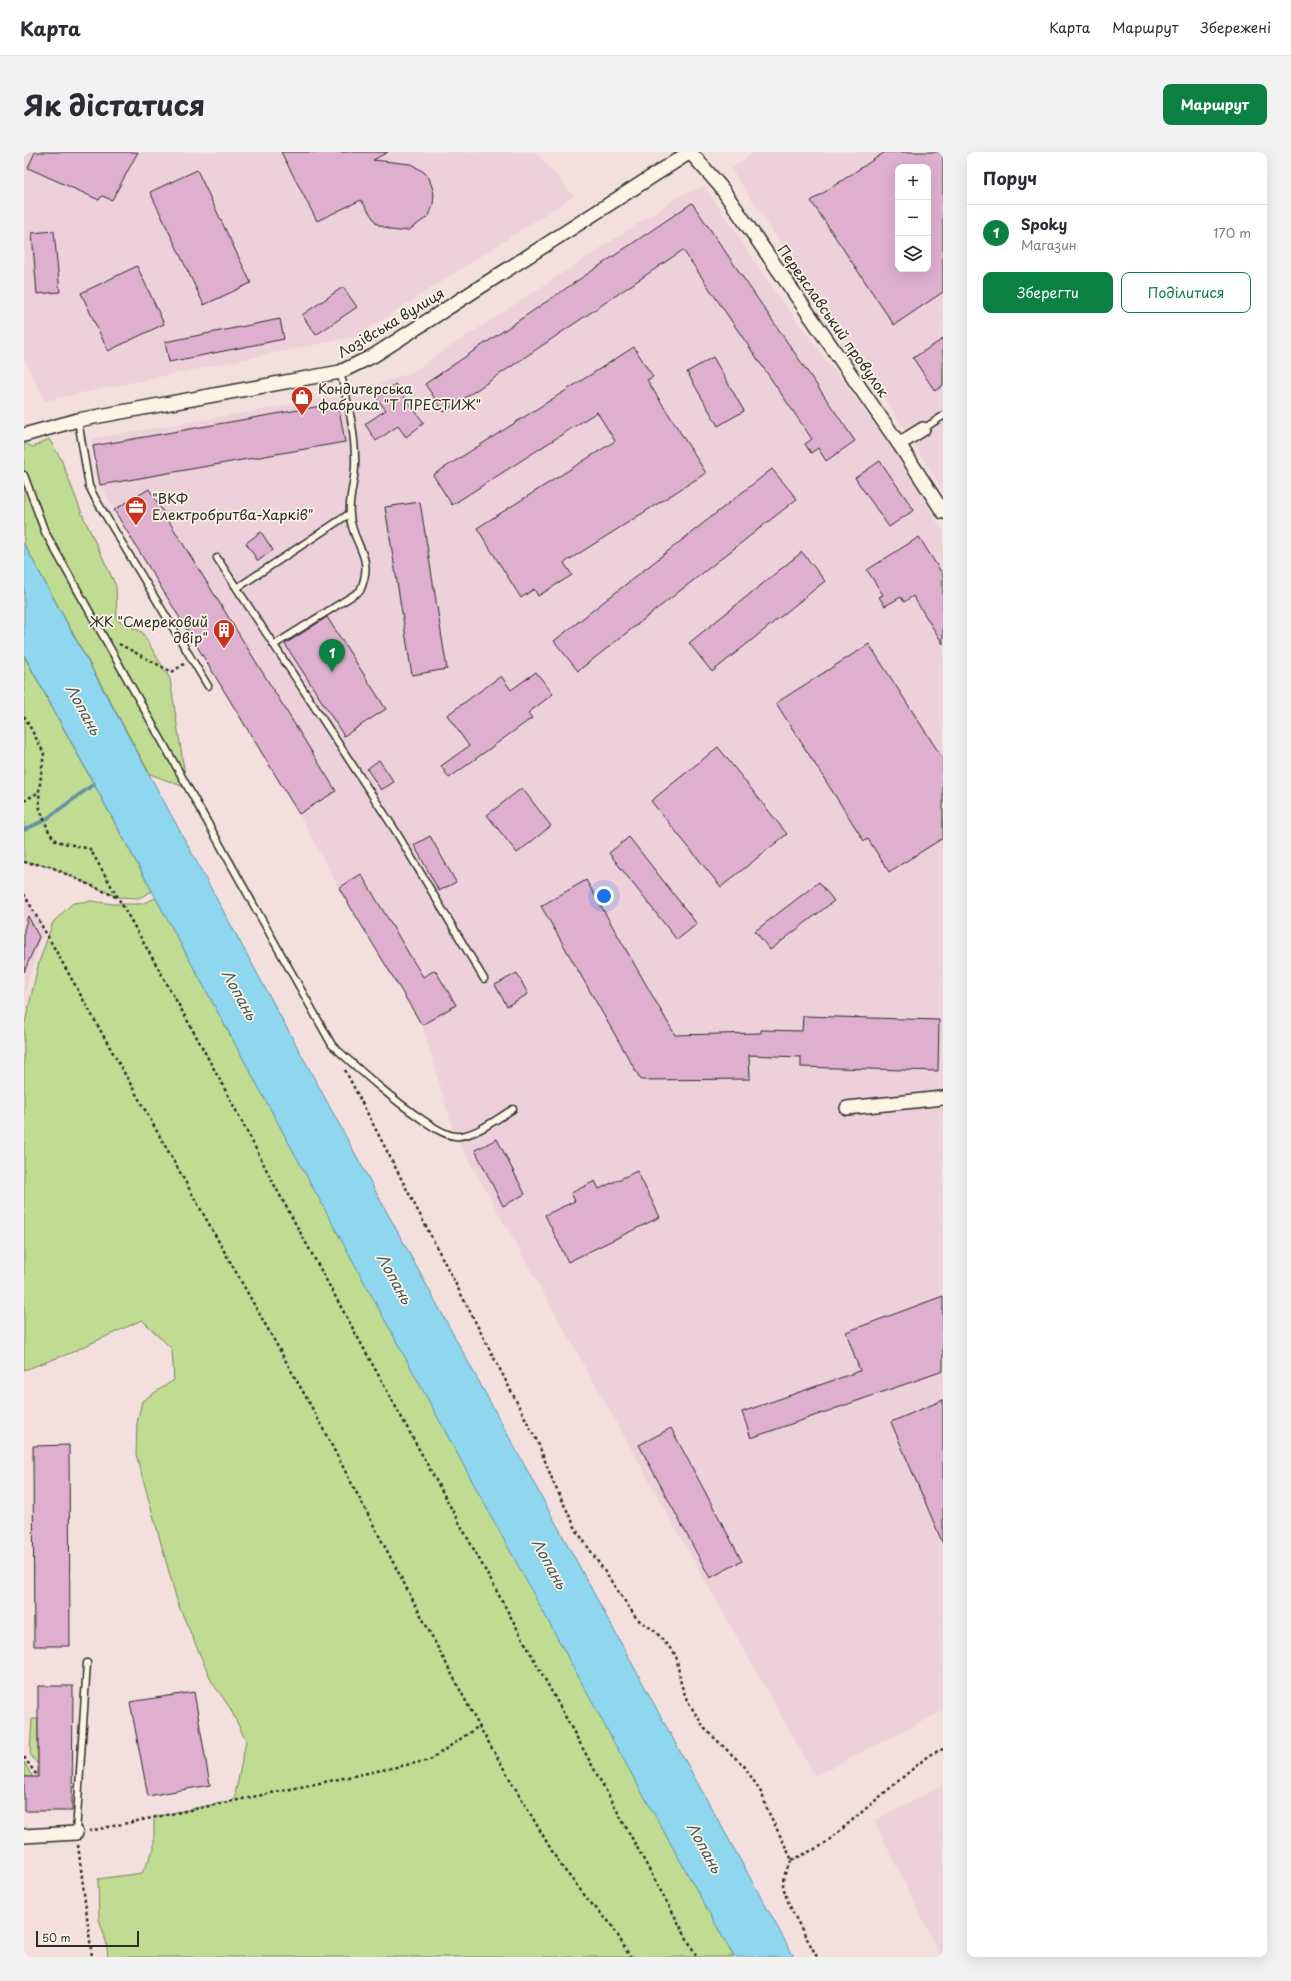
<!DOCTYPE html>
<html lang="uk">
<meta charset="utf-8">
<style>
:root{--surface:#fff;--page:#f2f2f3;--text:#2b2b33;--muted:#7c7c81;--line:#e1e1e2;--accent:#0b8043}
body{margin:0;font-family:"Playpen Sans",sans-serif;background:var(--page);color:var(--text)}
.controls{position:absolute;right:12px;top:12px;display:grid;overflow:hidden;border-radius:8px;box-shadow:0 4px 16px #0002}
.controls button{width:36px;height:36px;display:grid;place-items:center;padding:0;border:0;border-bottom:1px solid var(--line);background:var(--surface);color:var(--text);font:20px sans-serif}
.scale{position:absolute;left:12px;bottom:10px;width:103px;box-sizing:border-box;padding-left:4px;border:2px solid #2b2b2b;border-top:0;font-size:11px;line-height:14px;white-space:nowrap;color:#2b2b2b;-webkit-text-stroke:3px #fcf5e5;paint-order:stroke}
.you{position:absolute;left:580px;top:744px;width:14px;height:14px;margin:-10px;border:3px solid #fff;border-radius:50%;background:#1a73e8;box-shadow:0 0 0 6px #1a73e833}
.badge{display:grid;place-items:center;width:26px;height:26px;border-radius:50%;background:var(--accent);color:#fff;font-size:13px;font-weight:700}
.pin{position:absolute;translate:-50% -33px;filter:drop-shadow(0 1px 2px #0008)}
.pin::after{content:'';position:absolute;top:21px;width:14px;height:12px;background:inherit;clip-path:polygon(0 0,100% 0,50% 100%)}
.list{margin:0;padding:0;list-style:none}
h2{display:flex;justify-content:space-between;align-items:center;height:52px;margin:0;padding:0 16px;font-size:17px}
h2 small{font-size:13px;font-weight:400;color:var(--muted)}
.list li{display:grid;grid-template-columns:26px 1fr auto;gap:12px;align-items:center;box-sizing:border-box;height:56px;padding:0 16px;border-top:1px solid var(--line)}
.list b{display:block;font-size:15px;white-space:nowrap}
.list p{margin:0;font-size:13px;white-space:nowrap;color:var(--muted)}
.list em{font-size:13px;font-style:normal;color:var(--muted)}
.actions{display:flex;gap:8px;padding:12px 16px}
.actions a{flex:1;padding:9px 0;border:1px solid var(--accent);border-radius:8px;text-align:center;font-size:14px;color:var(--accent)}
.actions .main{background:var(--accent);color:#fff}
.icon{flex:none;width:22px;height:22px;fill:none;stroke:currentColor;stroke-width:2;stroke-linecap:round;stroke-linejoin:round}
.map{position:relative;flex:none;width:919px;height:1805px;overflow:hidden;border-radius:8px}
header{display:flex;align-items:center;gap:24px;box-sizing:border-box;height:56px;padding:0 20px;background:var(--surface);border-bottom:1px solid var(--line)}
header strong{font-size:19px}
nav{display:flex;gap:22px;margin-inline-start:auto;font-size:14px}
.intro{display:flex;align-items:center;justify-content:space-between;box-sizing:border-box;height:96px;padding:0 24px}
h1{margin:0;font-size:28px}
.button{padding:10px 18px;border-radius:8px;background:var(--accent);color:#fff;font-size:14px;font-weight:700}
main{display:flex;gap:24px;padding:0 24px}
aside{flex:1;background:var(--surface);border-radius:8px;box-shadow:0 4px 16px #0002}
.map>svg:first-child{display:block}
.built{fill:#edd1da;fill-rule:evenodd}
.green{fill:#c0db92;stroke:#76835e}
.water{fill:#8ed7ef;stroke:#6692a1}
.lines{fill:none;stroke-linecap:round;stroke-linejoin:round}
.stream{stroke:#6692a1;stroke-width:4}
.building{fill:#dfafcf;stroke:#2b2b2b;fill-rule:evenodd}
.lane-casing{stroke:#2b2b2b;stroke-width:9}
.street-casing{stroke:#2b2b2b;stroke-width:16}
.path{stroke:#2b2b2b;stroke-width:2.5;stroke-dasharray:3 3;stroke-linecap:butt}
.lane{stroke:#fcf5e5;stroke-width:6}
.street{stroke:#fcf5e5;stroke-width:13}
.labels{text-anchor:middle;stroke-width:3.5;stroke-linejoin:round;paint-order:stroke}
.street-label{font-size:14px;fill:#2b2b2b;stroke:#fcf5e5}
.poi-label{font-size:14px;fill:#2b2b2b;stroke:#fcf5e5;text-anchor:start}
.water-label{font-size:15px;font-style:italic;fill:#44565c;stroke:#fcf5e5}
</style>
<header>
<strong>Карта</strong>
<nav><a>Карта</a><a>Маршрут</a><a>Збережені</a></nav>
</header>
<div class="intro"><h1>Як дістатися</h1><a class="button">Маршрут</a></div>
<main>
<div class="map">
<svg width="919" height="1805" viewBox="0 0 919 1805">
<rect width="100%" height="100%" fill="#f3e0de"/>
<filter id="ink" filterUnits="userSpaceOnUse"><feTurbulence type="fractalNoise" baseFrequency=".025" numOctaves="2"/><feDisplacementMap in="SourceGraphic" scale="8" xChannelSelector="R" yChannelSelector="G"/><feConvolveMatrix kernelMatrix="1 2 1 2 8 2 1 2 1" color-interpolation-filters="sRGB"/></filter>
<g filter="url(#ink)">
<g class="built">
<polygon points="0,0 511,0 550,44 333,184 21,249 0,207"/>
<path d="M730 0H919V338L848 227 707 17ZM874 15H904V117H874Z"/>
<polygon points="681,34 750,138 871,299 919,379 919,1559 791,1624 431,984 398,873 315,736 275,662 76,333 67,287 319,244 386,221 659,42"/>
<polygon points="0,742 20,776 0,844"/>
<polygon points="919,1633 919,1805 917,1805 850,1669"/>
</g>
<g class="green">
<polygon points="25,287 37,307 58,362 92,434 93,468 118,480 146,527 163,636 126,622 0,392 0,291 9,295"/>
<polygon points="0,504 128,739 115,746 93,745 25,714 0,710"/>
<polygon points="132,746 500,1423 710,1805 84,1805 82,1789 75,1767 74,1727 118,1721 130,1697 130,1665 210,1648 222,1589 206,1556 188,1530 154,1452 112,1302 113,1271 118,1249 150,1228 148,1197 118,1168 44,1202 0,1218 0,875 15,810 29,770 49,751 67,749 89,752 117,752"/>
<polygon points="8,1567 14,1567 14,1613 6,1602"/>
<polygon points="0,1610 9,1625 0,1625"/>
</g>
<polygon class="water" points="0,392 642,1574 770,1805 710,1805 593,1596 0,503"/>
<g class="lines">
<polyline class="stream" points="0,678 21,668 70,632"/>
</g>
<g class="building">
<polygon points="11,0 114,0 88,48 78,44 75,48 4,16"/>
<polygon points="257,0 364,0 349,8 387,12 400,20 405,26 410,41 409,53 405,64 385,78 375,79 367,78 353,72 337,48 293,69"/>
<path d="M861 0H919V140L870 173 787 49ZM874 15H904V117H874Z"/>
<polygon points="173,18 227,131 180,153 126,40"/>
<polygon points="668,51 831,289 802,309 794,296 787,301 781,292 788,287 659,98 420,260 401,232"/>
<polygon points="30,79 36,140 13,142 8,81"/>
<polygon points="113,114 140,172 84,199 57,141"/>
<polygon points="319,135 333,155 292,183 278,163"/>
<polygon points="256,167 260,187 145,210 141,190"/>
<polygon points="919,187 919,233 911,239 889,206"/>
<polygon points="610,195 629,225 623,228 682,321 540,411 548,423 514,444 510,437 497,446 453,376 591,289 573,260 428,353 409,323"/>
<polygon points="689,205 720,259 694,274 663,220"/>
<polygon points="371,232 400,271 382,285 374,274 352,289 341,272 362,258 352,246"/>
<polygon points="314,251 321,290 76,333 69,294"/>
<polygon points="856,309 890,358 865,375 831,326"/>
<polygon points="748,317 773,347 554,519 530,489"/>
<polygon points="125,337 312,639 275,662 90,358"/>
<polygon points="396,350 423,517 388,523 361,355"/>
<polygon points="237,380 249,398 234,409 222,391"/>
<polygon points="895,385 919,423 919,492 889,444 880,450 877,445 861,454 855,445 859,443 843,418"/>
<polygon points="778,400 801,429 688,520 665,491"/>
<polygon points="303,465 362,557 320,584 261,492"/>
<polygon points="845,492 919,607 919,686 865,720 844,687 840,689 752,551"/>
<polygon points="512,520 529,542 504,561 508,566 425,626 417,614 445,594 423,563 477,524 487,538"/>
<polygon points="694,595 763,682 697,735 627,649"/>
<polygon points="355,608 370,630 357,638 343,617"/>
<polygon points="498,636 527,674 493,701 463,663"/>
<polygon points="406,684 432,730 415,739 390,693"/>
<polygon points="605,685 673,772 653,788 585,701"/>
<polygon points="337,722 399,825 411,818 432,853 398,873 315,736"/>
<polygon points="562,728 651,883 737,881 737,878 778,879 779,864 915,868 914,919 777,915 777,905 725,903 726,927 617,928 517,754"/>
<polygon points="795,730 810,749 746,798 731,779"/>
<polygon points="4,764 15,785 0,820 0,778"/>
<polygon points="493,821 504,842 483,854 471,833"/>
<polygon points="473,987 501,1042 479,1054 451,998"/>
<polygon points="613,1019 636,1065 544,1110 521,1063 551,1049 547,1041 571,1029 575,1037"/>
<polygon points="919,1144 919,1219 727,1286 718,1260 836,1219 822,1180"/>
<polygon points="919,1248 919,1392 867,1270"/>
<polygon points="647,1276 718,1409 686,1426 615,1293"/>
<polygon points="45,1293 46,1494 10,1494 9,1294"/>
<polygon points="14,1534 49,1534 48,1659 0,1659 0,1625 14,1625"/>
<polygon points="170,1540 186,1633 124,1644 106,1550"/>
</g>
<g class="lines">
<g class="lane-casing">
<g id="lane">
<polyline points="54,268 65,334 71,346 184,534"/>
<polyline points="899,277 919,264"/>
<path d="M0 323 21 380 308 893C337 919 364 944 396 966 405 972 419 983 431 984 448 986 475 966 489 957"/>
<polyline points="193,406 371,678 460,827"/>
<polyline points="213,436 325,362"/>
<path d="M250 493 336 439C352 403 328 394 326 363 324 347 331 330 331 314 332 283 324 250 316 220"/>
<polyline points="52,1681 63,1511"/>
</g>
</g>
<g class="street-casing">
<g id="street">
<polyline points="666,0 696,34 875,292 919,360"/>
<polyline points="0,283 54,268 316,220 349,204 666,0"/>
<polyline points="875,292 899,277"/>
<polyline points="823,956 919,946"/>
<polyline points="0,1684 52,1681"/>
</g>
</g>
<g class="path">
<polyline points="95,492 148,520 160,512"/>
<path d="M0 564 20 601 15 639 16 657 25 680 32 689 66 697C128 805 191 914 247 1027L673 1805"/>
<polyline points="0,649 15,640"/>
<polyline points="0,710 25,714 94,746"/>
<polyline points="0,742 287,1254 455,1574 535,1711 565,1749 588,1773 606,1805"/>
<path d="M321 918 514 1291 530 1332 553 1379 613 1467 631 1479 652 1503 657 1532 663 1548 681 1577 721 1615 738 1642 743 1657 768 1708C764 1715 759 1723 759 1731 760 1750 784 1787 793 1805"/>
<polyline points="0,1605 14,1625"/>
<polyline points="65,1679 406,1608 455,1574"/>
<polyline points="54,1693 68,1805"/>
<polyline points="768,1708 799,1693 905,1603 919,1597"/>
</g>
<use href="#lane" class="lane"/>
<use href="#street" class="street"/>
</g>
</g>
<defs>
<g id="shop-pin" transform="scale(1.15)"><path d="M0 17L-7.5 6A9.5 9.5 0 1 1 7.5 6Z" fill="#c8321e" stroke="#fcf5e5"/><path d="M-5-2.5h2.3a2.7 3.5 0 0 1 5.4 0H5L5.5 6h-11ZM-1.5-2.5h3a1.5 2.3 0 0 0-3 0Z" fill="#fff"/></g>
<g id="office-pin" transform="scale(1.15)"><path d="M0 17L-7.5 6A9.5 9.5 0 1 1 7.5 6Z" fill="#c8321e" stroke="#fcf5e5"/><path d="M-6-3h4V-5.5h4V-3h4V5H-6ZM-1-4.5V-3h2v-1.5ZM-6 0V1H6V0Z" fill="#fff"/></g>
<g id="building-pin" transform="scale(1.15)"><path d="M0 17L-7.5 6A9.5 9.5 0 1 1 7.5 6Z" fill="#c8321e" stroke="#fcf5e5"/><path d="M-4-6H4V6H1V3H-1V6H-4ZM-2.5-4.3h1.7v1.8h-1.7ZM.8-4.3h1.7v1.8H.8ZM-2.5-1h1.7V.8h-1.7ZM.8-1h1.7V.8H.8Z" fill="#fff"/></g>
</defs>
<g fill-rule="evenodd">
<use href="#shop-pin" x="278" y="245"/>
<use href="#office-pin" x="112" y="355"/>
<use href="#building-pin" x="200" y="478"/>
</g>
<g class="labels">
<g class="street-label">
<text transform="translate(809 169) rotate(55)" y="5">Переяславський провулок</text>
<text transform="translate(367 171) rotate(-31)" y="5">Лозівська вулиця</text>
</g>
<g class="poi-label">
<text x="294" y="242">Кондитерська<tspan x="294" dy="16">фабрика "Т ПРЕСТИЖ"</tspan></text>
<text x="128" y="352">"ВКФ<tspan x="128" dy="16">Електробритва-Харків"</tspan></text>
<text x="184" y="475" text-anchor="end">ЖК "Смерековий<tspan x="184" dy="16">двір"</tspan></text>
</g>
<g class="water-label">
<text transform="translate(59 558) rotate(61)" y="5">Лопань</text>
<text transform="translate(215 843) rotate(61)" y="5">Лопань</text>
<text transform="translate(370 1127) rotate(61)" y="5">Лопань</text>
<text transform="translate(525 1412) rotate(61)" y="5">Лопань</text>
<text transform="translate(680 1696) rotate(61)" y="5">Лопань</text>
</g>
</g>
</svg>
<div class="controls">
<button>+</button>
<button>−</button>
<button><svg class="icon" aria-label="layers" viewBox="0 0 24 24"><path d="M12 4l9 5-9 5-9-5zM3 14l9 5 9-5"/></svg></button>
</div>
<div class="scale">50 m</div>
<div class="you"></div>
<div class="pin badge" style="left:308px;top:520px">1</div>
</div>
<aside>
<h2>Поруч<small></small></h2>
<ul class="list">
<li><span class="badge">1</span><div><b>Spoky</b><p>Магазин</p></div><em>170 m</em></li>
</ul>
<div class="actions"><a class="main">Зберегти</a><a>Поділитися</a></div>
</aside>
</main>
